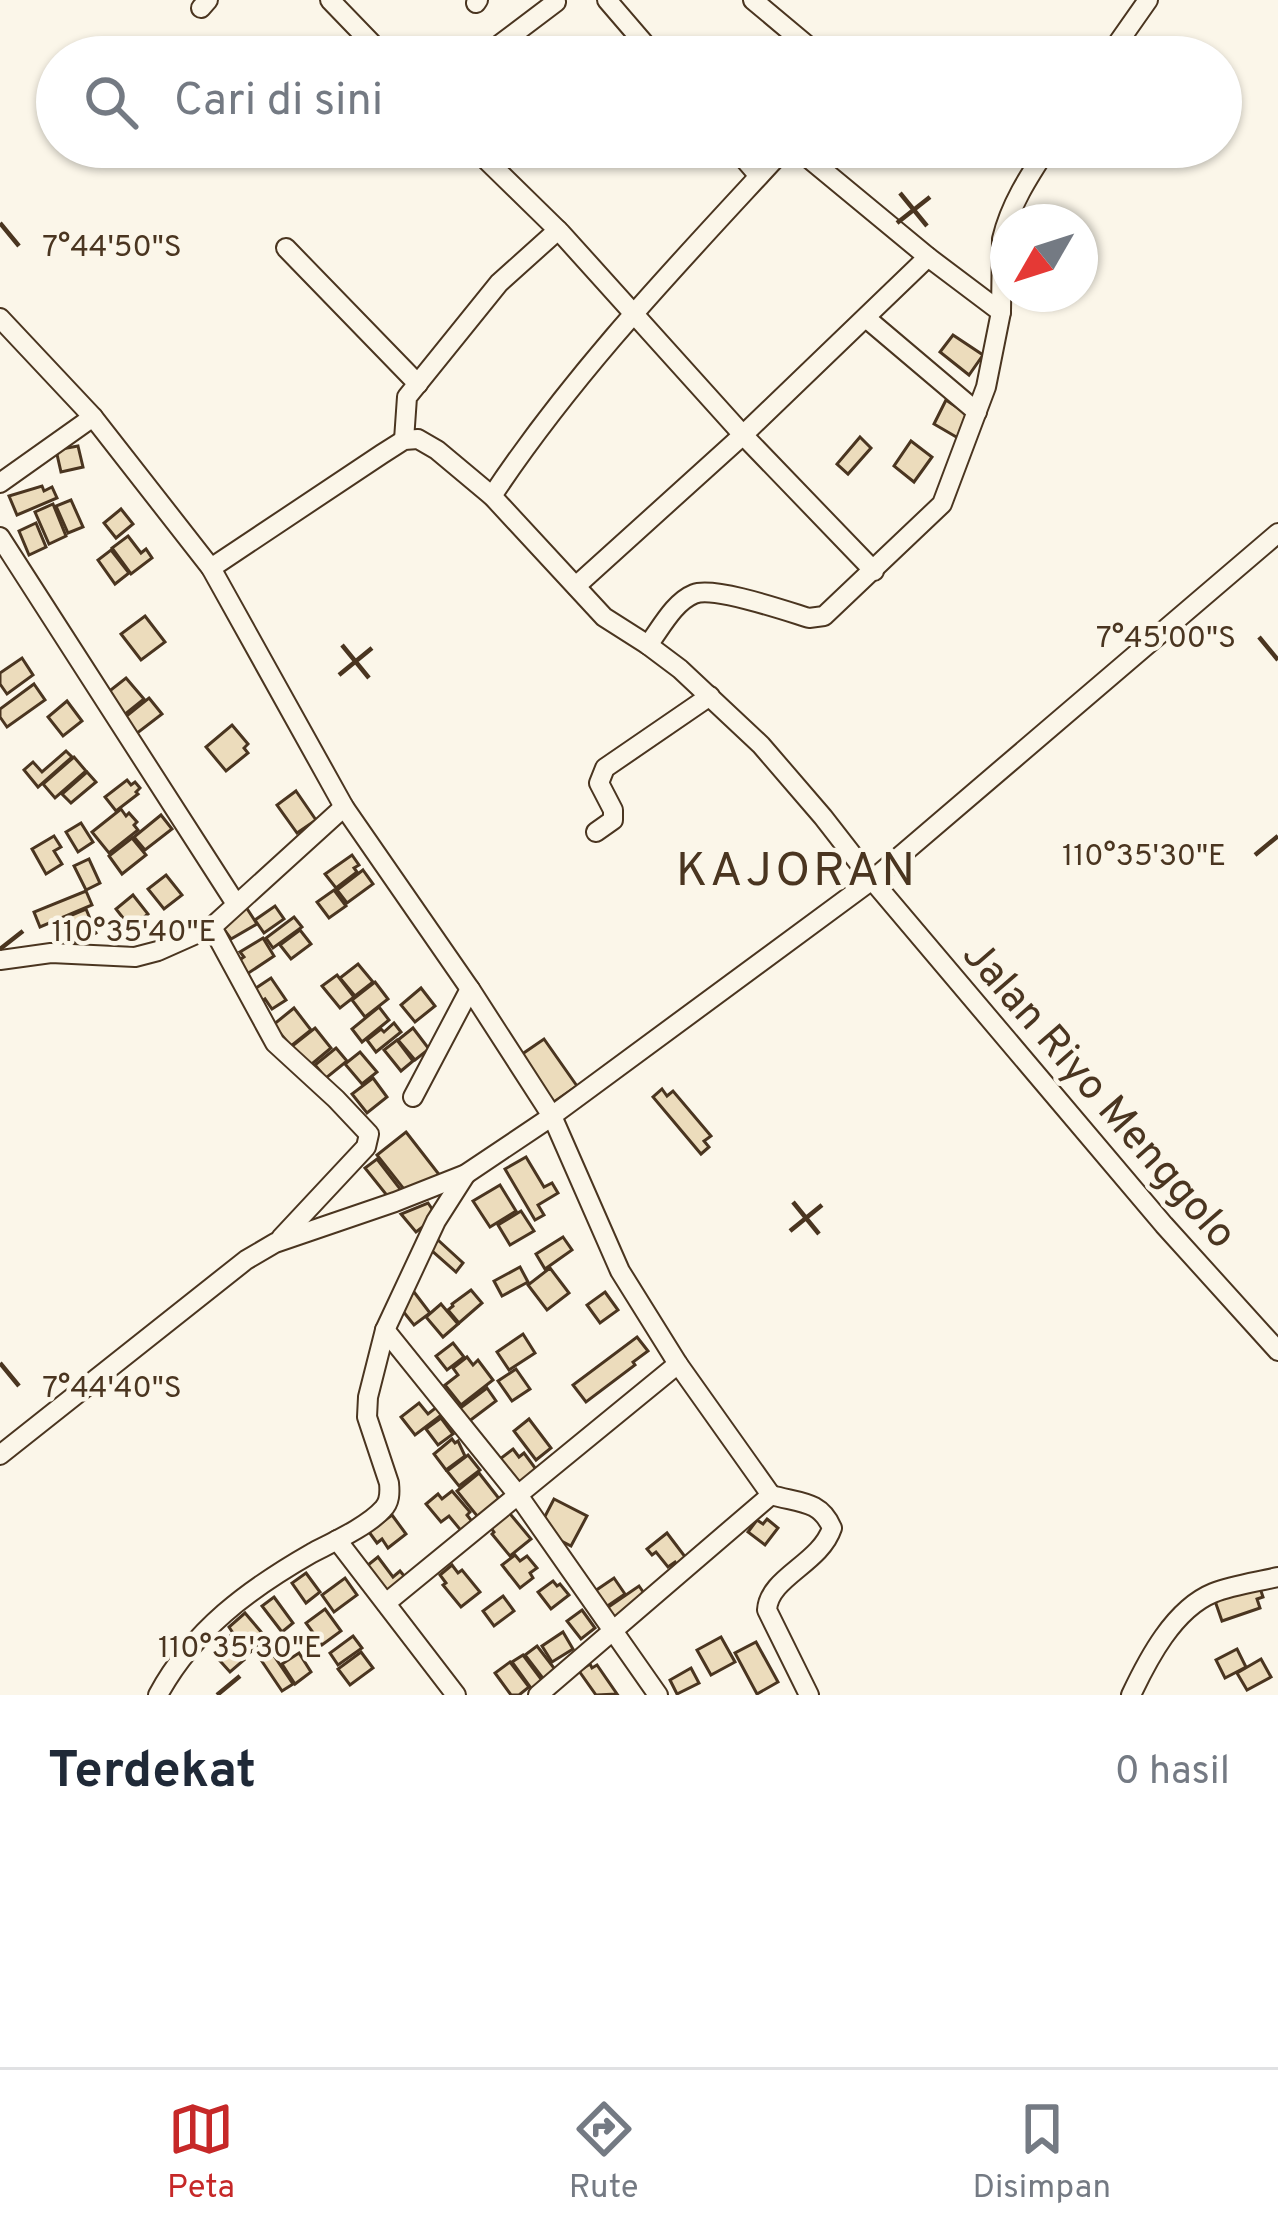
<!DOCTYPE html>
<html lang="id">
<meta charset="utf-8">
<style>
:root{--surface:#fff;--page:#f6f6f7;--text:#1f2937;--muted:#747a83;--line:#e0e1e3;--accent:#c62828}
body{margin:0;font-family:Overpass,sans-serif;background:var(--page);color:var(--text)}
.compass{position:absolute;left:990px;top:204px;width:108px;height:108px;border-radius:50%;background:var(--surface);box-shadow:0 3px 9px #0004;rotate:231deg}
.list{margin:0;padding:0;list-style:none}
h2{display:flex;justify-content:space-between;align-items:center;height:156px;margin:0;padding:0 48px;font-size:51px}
h2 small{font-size:39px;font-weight:400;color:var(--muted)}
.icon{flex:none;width:66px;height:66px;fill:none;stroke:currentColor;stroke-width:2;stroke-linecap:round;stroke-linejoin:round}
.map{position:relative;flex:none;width:1278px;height:1695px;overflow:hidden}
.search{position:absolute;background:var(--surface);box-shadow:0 3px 9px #0004;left:36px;right:36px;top:36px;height:132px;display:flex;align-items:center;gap:30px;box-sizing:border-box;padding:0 42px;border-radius:66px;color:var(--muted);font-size:45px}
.sheet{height:372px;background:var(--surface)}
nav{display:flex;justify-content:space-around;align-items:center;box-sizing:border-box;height:168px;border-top:3px solid var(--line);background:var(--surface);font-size:33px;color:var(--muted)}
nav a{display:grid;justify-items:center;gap:6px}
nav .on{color:var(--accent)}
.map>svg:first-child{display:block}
.building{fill:#ecdcbc;stroke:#4a3520;stroke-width:3}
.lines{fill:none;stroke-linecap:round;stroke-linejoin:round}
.minor-casing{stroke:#4a3520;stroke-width:22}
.minor{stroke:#fbf6e9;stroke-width:18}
.ticks{fill:none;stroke:#4a3520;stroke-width:4.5}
.labels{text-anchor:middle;stroke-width:9;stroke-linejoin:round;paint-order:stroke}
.street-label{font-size:42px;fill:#4a3520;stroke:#fbf6e9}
.quarter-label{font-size:48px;letter-spacing:3px;fill:#4a3520;stroke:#fbf6e9}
.ticks-label{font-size:30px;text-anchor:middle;fill:#4a3520;stroke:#fbf6e9;stroke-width:9;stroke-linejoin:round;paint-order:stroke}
</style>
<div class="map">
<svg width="1278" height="1695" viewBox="0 0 1278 1695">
<rect width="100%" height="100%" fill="#fbf6e9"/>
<g class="building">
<polygon points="953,335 983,355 969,375 940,352"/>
<polygon points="946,400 970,416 958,438 934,424"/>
<polygon points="860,437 871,448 848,474 837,464"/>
<polygon points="911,441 932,457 914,482 894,466"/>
<polygon points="78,446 83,467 61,472 56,450"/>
<polygon points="42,486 44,491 52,487 57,498 17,515 9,496"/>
<polygon points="71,500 83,527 68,533 56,506"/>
<polygon points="53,504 66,536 49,544 35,512"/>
<polygon points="121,509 133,524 116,538 104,523"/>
<polygon points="36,523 46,547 29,555 19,531"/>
<polygon points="128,536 141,553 146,549 152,558 131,574 112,548"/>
<polygon points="111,550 129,573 115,584 98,560"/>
<polygon points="145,616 165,642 141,660 121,634"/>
<polygon points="22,658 33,675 7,694 0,684 0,673"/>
<polygon points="126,678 144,699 124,715 107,693"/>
<polygon points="34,684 45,700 7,727 0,717 0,709"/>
<polygon points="149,698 162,714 136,734 124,718"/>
<polygon points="67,701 82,721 63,736 48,717"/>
<polygon points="232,725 248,744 244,748 248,753 226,771 206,747"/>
<polygon points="66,751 72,757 38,787 24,770 33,762 42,772"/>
<polygon points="74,757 86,771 55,798 43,784"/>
<polygon points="87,772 96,782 71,803 62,794"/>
<polygon points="127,780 131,785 135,782 140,788 136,792 138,794 116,811 105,797"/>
<polygon points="296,791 316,820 297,833 277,805"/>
<polygon points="121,809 126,816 129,813 137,822 134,825 138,830 109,853 92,832"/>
<polygon points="161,815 172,829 145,850 134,837"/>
<polygon points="81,823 93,842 78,852 66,832"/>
<polygon points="54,836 61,847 54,851 62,864 46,874 32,849"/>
<polygon points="132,838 146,855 122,874 109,856"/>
<polygon points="352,855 359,865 354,868 357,872 336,888 325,874"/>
<polygon points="89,859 100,883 86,890 74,866"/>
<polygon points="363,870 373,884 347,903 337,890"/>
<polygon points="166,875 182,895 164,909 148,889"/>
<polygon points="334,890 346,906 329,918 317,902"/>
<polygon points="86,891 92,905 40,927 34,912"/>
<polygon points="133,895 148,914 131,928 116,909"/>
<polygon points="244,904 257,924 231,939 220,924"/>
<polygon points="275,906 284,919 264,933 255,920"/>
<polygon points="86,909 96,933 71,944 60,920"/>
<polygon points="294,917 302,927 273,948 266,938"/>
<polygon points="300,930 311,944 291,959 280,945"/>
<polygon points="263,938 274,956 247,974 238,961 244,957 240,952"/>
<polygon points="358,964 373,982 355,996 340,978"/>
<polygon points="337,975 354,997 340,1008 322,986"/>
<polygon points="271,978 286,1000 272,1009 265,999 261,1002 253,990"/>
<polygon points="375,982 388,999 365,1017 352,1000"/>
<polygon points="421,988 435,1006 415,1022 401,1005"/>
<polygon points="379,1007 389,1020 362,1042 352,1029"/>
<polygon points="294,1008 311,1030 291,1046 273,1025"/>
<polygon points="394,1023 401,1032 376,1052 367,1040 381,1029 384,1032"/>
<polygon points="315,1028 331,1048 307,1068 291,1047"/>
<polygon points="413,1028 429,1049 415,1060 398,1040"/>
<polygon points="544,1039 577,1086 548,1106 515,1059"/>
<polygon points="397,1040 413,1061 401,1071 384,1050"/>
<polygon points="336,1048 347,1061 326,1078 315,1065"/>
<polygon points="360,1052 377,1072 362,1084 345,1064"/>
<polygon points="373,1078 387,1097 367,1113 352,1094"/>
<polygon points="662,1089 667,1096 673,1091 711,1136 704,1141 709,1147 701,1154 653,1097"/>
<polygon points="406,1132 441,1177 407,1193 377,1155"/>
<polygon points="526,1157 544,1187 552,1183 558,1193 538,1205 544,1215 535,1220 505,1169"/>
<polygon points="377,1159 404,1194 393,1203 365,1168"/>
<polygon points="500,1185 516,1211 490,1227 473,1201"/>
<polygon points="428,1203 437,1216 416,1232 401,1214"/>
<polygon points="521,1211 534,1231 510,1245 498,1225"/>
<polygon points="563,1237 572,1250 545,1269 536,1254"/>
<polygon points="438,1240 463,1263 456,1272 430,1249"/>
<polygon points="520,1267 528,1282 502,1296 494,1281"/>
<polygon points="550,1268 569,1293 547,1310 528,1285"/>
<polygon points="471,1290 482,1303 459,1323 448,1310 453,1306 452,1304"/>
<polygon points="414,1292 430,1313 414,1325 398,1305"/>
<polygon points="605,1292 618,1310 600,1323 587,1305"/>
<polygon points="441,1304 458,1324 443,1337 426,1317"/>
<polygon points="523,1334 535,1353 509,1370 497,1352"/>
<polygon points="637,1337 648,1351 633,1362 635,1365 586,1402 573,1385"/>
<polygon points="453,1343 464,1357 447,1370 436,1356"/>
<polygon points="467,1357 473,1365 478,1360 493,1380 461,1405 445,1385 458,1375 453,1368"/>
<polygon points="516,1369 530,1389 512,1401 498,1381"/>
<polygon points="487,1388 496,1401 464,1425 455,1412"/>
<polygon points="419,1403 428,1414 438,1406 444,1413 415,1435 401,1417"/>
<polygon points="441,1418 453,1434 438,1445 426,1429"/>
<polygon points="529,1419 551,1448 536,1460 514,1431"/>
<polygon points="452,1439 455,1443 458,1441 465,1456 446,1470 434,1454"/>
<polygon points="513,1449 519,1457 524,1453 538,1472 516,1489 496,1462"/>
<polygon points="468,1455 480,1470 459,1486 447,1471"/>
<polygon points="479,1473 504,1505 482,1522 457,1491"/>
<polygon points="452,1491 470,1512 467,1515 474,1524 463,1533 449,1516 441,1522 426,1504 438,1494 442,1499"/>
<polygon points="554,1499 587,1516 571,1546 546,1533 542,1522"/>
<polygon points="506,1509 531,1539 510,1556 492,1534 494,1532 488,1524"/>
<polygon points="392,1515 406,1534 388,1548 382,1539 377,1543 369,1532"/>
<polygon points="767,1519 778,1528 765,1545 748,1532 757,1520 763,1524"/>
<polygon points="667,1533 686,1558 677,1565 675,1562 668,1567 656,1552 652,1555 647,1549"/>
<polygon points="515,1555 520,1561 527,1556 537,1568 530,1573 533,1578 520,1588 502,1565"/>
<polygon points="378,1557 393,1577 400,1571 405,1577 383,1594 363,1569"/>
<polygon points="452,1565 458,1573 462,1570 480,1592 461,1607 443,1585 446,1583 440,1575"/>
<polygon points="306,1573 320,1592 306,1603 292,1583"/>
<polygon points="345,1578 357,1595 334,1612 322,1595"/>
<polygon points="614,1578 625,1594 606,1607 595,1591"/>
<polygon points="553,1581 557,1586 560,1584 569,1595 551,1609 538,1592"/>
<polygon points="1259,1585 1263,1597 1257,1599 1260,1608 1222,1621 1215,1601"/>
<polygon points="639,1586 646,1596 616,1622 607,1608"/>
<polygon points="503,1596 514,1611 494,1626 483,1611"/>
<polygon points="274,1597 293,1623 282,1632 262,1606"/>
<polygon points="325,1609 341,1631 322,1645 306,1623"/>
<polygon points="582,1610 595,1628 581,1639 567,1621"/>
<polygon points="245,1613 268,1640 243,1657 227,1639 233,1633 229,1627"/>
<polygon points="563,1632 573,1649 552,1662 542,1646"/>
<polygon points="353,1636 362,1648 338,1665 330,1653"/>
<polygon points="721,1637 735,1662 711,1675 697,1650"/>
<polygon points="226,1641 244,1660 230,1672 213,1653"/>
<polygon points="756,1642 778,1682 757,1694 735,1653"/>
<polygon points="537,1646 557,1672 545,1681 525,1655"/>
<polygon points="268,1647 293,1684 282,1691 257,1654"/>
<polygon points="1237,1649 1246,1667 1225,1678 1216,1660"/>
<polygon points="361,1652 373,1668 350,1685 338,1669"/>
<polygon points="299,1653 311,1672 295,1684 282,1664"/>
<polygon points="523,1655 544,1683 533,1691 512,1662"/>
<polygon points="1261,1659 1271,1677 1247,1690 1237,1673"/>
<polygon points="510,1662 529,1687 519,1695 511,1695 495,1673"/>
<polygon points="590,1664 592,1668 597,1665 617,1694 596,1695 579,1671"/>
<polygon points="691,1668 699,1683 677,1694 670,1680"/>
</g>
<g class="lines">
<g class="minor-casing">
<g id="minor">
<polyline points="330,0 385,57"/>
<polyline points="607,0 656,57"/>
<polyline points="753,0 821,57"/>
<polyline points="476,3 478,0"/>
<polyline points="201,8 208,0"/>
<polyline points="483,57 556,2"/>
<polyline points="1108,57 1148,0"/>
<polyline points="473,147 561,233 743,435 874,571"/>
<polyline points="734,147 759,176"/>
<polyline points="795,147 928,257 1001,312"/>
<polyline points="286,248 418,384"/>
<polyline points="0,318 93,417 211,568 344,807 470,989 552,1116 620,1271 678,1364 771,1495 538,1695"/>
<polyline points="866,318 977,412"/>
<polyline points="404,440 407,397 499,283 558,230"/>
<polyline points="0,483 93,417"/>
<path d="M492 496C577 368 683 259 786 147"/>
<polyline points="0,537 236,904"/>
<polyline points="211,568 382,454 404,440 418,439 437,450 492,496 604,617 648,645 680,669 761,745 823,817 872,880 1278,533"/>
<polyline points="576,586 743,435 928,257"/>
<path d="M648 645C661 628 674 602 694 594 714 586 786 611 809 618L824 616 942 504 986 387 1001 312 1002 239C1010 205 1029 176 1048 147"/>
<polyline points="596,832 613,820 613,810 599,783 605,768 710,696"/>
<polyline points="212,927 344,807"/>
<polyline points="0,960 51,953 135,957 158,951 212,927 275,1043 336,1099 369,1134 366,1147 281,1238"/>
<polyline points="413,1097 470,989"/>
<polyline points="385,1330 518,1495 658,1695"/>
<polyline points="0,1455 246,1260 275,1243 395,1202 466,1174 545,1121 872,880 1164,1225 1278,1351"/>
<path d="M771 1495C799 1503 820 1500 832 1528 820 1564 769 1577 767 1610L809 1695"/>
<polyline points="337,1540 456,1695"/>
<polyline points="386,1603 678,1364"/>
<path d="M158 1695C193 1630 249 1589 312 1553 333 1542 368 1526 383 1509 390 1502 390 1493 389 1483L367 1417 368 1397 385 1330 436 1221 466 1174"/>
<path d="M1131 1695C1148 1659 1174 1609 1213 1593 1233 1585 1257 1582 1278 1577"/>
</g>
</g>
<use href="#minor" class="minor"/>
</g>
<path class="ticks" d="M900 193 927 226M0 223 19 246M897 223 930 197M1259 637 1278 660M342 645 369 678M339 675 372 648M1255 855 1278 836M0 949 23 931M793 1202 819 1234M790 1231 822 1205M0 1363 19 1386M217 1695 240 1676"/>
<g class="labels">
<g class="street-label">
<text transform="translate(1101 1093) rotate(49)" y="15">Jalan Riyo Menggolo</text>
</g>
<g class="quarter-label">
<text x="797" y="885">KAJORAN</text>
</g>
</g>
<g class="ticks-label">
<text x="112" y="256">7°44'50"S</text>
<text x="1166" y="647">7°45'00"S</text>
<text x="1144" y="865">110°35'30"E</text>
<text x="134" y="941">110°35'40"E</text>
<text x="112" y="1397">7°44'40"S</text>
<text x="240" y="1657">110°35'30"E</text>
</g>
</svg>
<svg class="compass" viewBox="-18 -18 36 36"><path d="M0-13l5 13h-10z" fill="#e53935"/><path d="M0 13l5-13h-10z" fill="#747a83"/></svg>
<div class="search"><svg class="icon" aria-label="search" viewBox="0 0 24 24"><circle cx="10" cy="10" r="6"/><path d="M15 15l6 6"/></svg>Cari di sini</div>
</div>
<section class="sheet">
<h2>Terdekat<small>0 hasil</small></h2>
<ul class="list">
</ul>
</section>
<nav>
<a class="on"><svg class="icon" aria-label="map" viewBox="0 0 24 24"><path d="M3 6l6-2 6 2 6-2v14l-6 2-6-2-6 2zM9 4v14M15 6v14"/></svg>Peta</a>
<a><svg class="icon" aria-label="directions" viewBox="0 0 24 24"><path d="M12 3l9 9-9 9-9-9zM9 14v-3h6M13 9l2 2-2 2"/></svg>Rute</a>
<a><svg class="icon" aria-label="saved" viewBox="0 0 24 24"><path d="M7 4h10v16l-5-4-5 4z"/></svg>Disimpan</a>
</nav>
